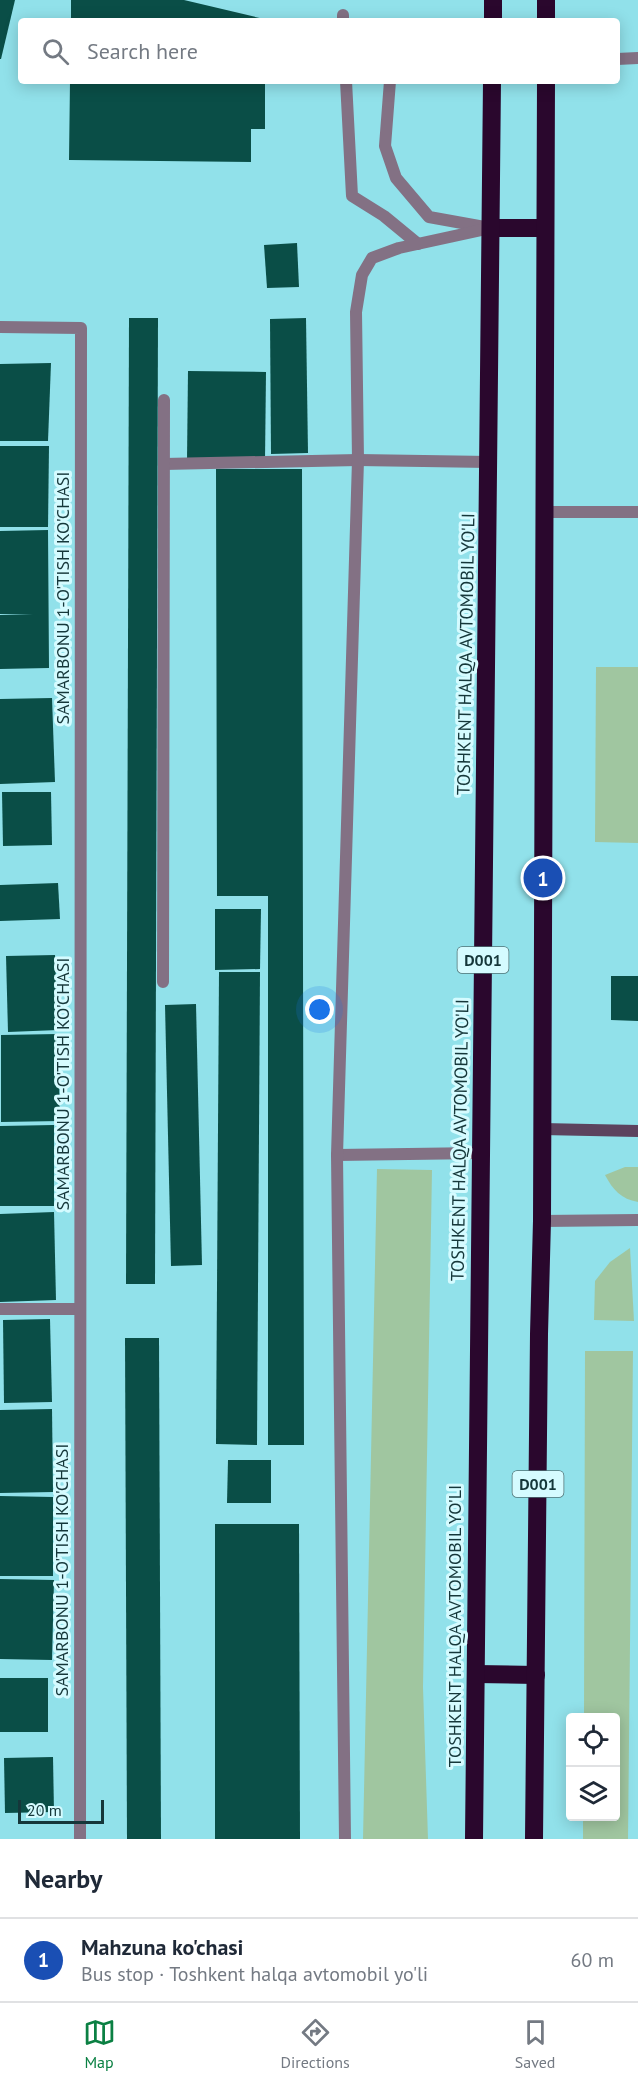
<!DOCTYPE html>
<meta charset="utf-8">
<style>
:root{--surface:#fff;--page:#f6f6f7;--text:#1f2937;--muted:#747a83;--line:#e0e1e3;--accent:#0b8043}
body{margin:0;font-family:"PT Sans",sans-serif;background:var(--page);color:var(--text)}
.controls{position:absolute;right:18px;bottom:18px;display:grid;overflow:hidden;border-radius:6px;box-shadow:0 3px 15px #0003}
.controls button{width:54px;height:54px;display:grid;place-items:center;padding:0;border:0;border-bottom:2px solid var(--line);background:var(--surface);color:var(--text);font:30px sans-serif}
.scale{position:absolute;left:18px;bottom:15px;width:86px;box-sizing:border-box;padding-left:6px;border:3px solid #15373a;border-top:0;font-size:16px;line-height:21px;white-space:nowrap;color:#15373a;-webkit-text-stroke:4px #d5fbff;paint-order:stroke}
.you{position:absolute;left:320px;top:1010px;width:21px;height:21px;margin:-15px;border:4px solid #fff;border-radius:50%;background:#1a73e8;box-shadow:0 0 0 9px #1a73e833}
.badge{display:grid;place-items:center;width:39px;height:39px;border-radius:50%;background:var(--accent);color:#fff;font-size:20px;font-weight:700}
.pin{position:absolute;translate:-50% -50%;border:3px solid #fff;box-shadow:0 2px 6px #0006}
.list{margin:0;padding:0;list-style:none}
h2{display:flex;justify-content:space-between;align-items:center;height:78px;margin:0;padding:0 24px;font-size:26px}
h2 small{font-size:20px;font-weight:400;color:var(--muted)}
.list li{display:grid;grid-template-columns:39px 1fr auto;gap:18px;align-items:center;box-sizing:border-box;height:84px;padding:0 24px;border-top:2px solid var(--line)}
.list b{display:block;font-size:22px;white-space:nowrap}
.list p{margin:0;font-size:20px;white-space:nowrap;color:var(--muted)}
.list em{font-size:20px;font-style:normal;color:var(--muted)}
.icon{flex:none;width:33px;height:33px;fill:none;stroke:currentColor;stroke-width:2;stroke-linecap:round;stroke-linejoin:round}
.map{position:relative;flex:none;width:638px;height:1839px;overflow:hidden}
.search{position:absolute;background:var(--surface);box-shadow:0 3px 15px #0003;left:18px;right:18px;top:18px;height:66px;display:flex;align-items:center;gap:15px;box-sizing:border-box;padding:0 21px;border-radius:6px;color:var(--muted);font-size:22px}
.sheet{height:162px;background:var(--surface)}
nav{display:flex;justify-content:space-around;align-items:center;box-sizing:border-box;height:84px;border-top:2px solid var(--line);background:var(--surface);font-size:16px;color:var(--muted)}
nav a{display:grid;justify-items:center;gap:3px}
nav .on{color:var(--accent)}
.map>svg:first-child{display:block}
.green{fill:#a0c6a0}
.building{fill:#0a4e47}
.lines{fill:none;stroke-linecap:round;stroke-linejoin:round}
.lane{stroke:#837184;stroke-width:12}
.street{stroke:#837184;stroke-width:12}
.secondary{stroke:#5c435e;stroke-width:12}
.highway{stroke:#2a072d;stroke-width:18}
.labels{text-anchor:middle;stroke-width:6;stroke-linejoin:round;paint-order:stroke}
.shield{fill:#d5fbff;stroke:#4f7275;stroke-width:1.5}
.shield-label{font-size:16px;font-weight:bold;fill:#15373a}
.street-label{font-size:18px;fill:#15373a;stroke:#d5fbff}
</style>
<div class="map">
<svg width="638" height="1839" viewBox="0 0 638 1839">
<rect width="100%" height="100%" fill="#91e1ea"/>
<g class="green">
<polygon points="596,667 638,667 638,843 595,842"/>
<path d="M625 1167H638V1202C621 1199 613 1190 605 1175Z"/>
<polygon points="377,1169 432,1170 423,1687 428,1839 363,1839"/>
<polygon points="630,1248 634,1321 594,1320 595,1281 610,1262"/>
<polygon points="585,1351 633,1351 628,1839 583,1839 583,1817 616,1816 616,1718 584,1717"/>
</g>
<g class="building">
<polygon points="0,0 15,0 1,59 0,59"/>
<polygon points="71,0 184,0 264,19 264,21 71,21"/>
<polygon points="70,81 265,81 265,129 251,129 251,162 69,160"/>
<polygon points="297,243 299,287 267,288 264,245"/>
<polygon points="129,318 158,318 155,1284 126,1284"/>
<polygon points="306,318 308,453 271,454 270,319"/>
<polygon points="51,363 48,441 0,441 0,364"/>
<polygon points="188,371 266,372 265,460 187,460"/>
<polygon points="0,446 49,446 48,527 0,527"/>
<polygon points="216,469 302,469 304,1445 268,1445 268,896 217,896"/>
<polygon points="48,530 49,668 0,669 0,615 33,614 0,614 0,531"/>
<polygon points="52,698 55,782 0,784 0,699"/>
<polygon points="2,792 51,792 52,845 3,846"/>
<polygon points="58,883 60,919 0,921 0,885"/>
<polygon points="215,909 261,909 260,969 215,970"/>
<polygon points="55,955 58,1030 8,1032 6,956"/>
<polygon points="219,972 260,972 257,1445 216,1444"/>
<polygon points="611,976 638,976 638,1021 611,1020"/>
<polygon points="196,1004 202,1265 171,1266 165,1005"/>
<polygon points="58,1034 60,1121 1,1122 1,1035"/>
<polygon points="54,1125 54,1206 0,1206 0,1126"/>
<polygon points="54,1212 56,1300 0,1302 0,1214"/>
<polygon points="50,1319 52,1402 4,1403 3,1320"/>
<polygon points="125,1338 159,1338 161,1839 127,1839"/>
<polygon points="52,1409 53,1492 0,1493 0,1410"/>
<polygon points="228,1460 271,1460 271,1503 227,1503"/>
<polygon points="0,1496 53,1497 53,1576 0,1576"/>
<polygon points="215,1524 299,1524 300,1839 215,1839"/>
<polygon points="0,1579 54,1580 52,1660 0,1659"/>
<rect x="0" y="1678" width="48" height="54"/>
<polygon points="53,1757 54,1812 5,1813 4,1758"/>
</g>
<g class="lines">
<g class="lane">
<polyline points="343,15 343,21"/>
<polyline points="346,81 352,196 384,216 418,244"/>
<polyline points="390,81 385,146 396,178 429,217 490,228"/>
<polyline points="164,464 358,460"/>
<polyline points="163,982 164,400"/>
<polyline points="0,1309 80,1309"/>
</g>
<g class="street">
<polyline points="617,59 638,58"/>
<polyline points="0,327 81,328 80,1839"/>
<polyline points="358,460 489,462"/>
<polyline points="544,512 638,512"/>
<polyline points="337,1155 480,1153"/>
<polyline points="542,1221 638,1220"/>
<polyline points="345,1839 337,1155 358,460 356,312 362,275 372,258 399,248 491,228"/>
</g>
<polyline class="secondary" points="542,1129 638,1131"/>
<g class="highway">
<polyline points="546,0 546,21"/>
<polyline points="493,21 493,0"/>
<polyline points="491,228 545,228"/>
<polyline points="476,1674 536,1675"/>
<polyline points="474,1839 492,81"/>
<polyline points="534,1839 539,1334 542,1221 546,81"/>
</g>
</g>
<g class="labels">
<g class="shield">
<rect x="457.5" y="947" width="51" height="26" rx="4.5"/>
<rect x="512.5" y="1471" width="51" height="26" rx="4.5"/>
</g>
<g class="shield-label">
<text x="483" y="966">D001</text>
<text x="538" y="1490">D001</text>
</g>
<g class="street-label">
<text transform="translate(63 598) rotate(-90)" y="6">SAMARBONU 1-O'TISH KO'CHASI</text>
<text transform="translate(466 654) rotate(-89)" y="6">TOSHKENT HALQA AVTOMOBIL YO'LI</text>
<text transform="translate(63 1084) rotate(-90)" y="6">SAMARBONU 1-O'TISH KO'CHASI</text>
<text transform="translate(460 1140) rotate(-89)" y="6">TOSHKENT HALQA AVTOMOBIL YO'LI</text>
<text transform="translate(62 1570) rotate(-90)" y="6">SAMARBONU 1-O'TISH KO'CHASI</text>
<text transform="translate(455 1626) rotate(-90)" y="6">TOSHKENT HALQA AVTOMOBIL YO'LI</text>
</g>
</g>
</svg>
<div class="controls">
<button><svg class="icon" aria-label="locate" viewBox="0 0 24 24"><circle cx="12" cy="12" r="6"/><path d="M12 2v4M12 18v4M2 12h4M18 12h4"/></svg></button>
<button><svg class="icon" aria-label="layers" viewBox="0 0 24 24"><path d="M12 4l9 5-9 5-9-5zM3 14l9 5 9-5"/></svg></button>
</div>
<div class="scale">20 m</div>
<div class="you"></div>
<div class="pin badge" style="left:543px;top:878px;background:#1a4fb4">1</div>
<div class="search"><svg class="icon" aria-label="search" viewBox="0 0 24 24"><circle cx="10" cy="10" r="6"/><path d="M15 15l6 6"/></svg>Search here</div>
</div>
<section class="sheet">
<h2>Nearby<small></small></h2>
<ul class="list">
<li><span class="badge" style="background:#1a4fb4">1</span><div><b>Mahzuna ko'chasi</b><p>Bus stop · Toshkent halqa avtomobil yo'li</p></div><em>60 m</em></li>
</ul>
</section>
<nav>
<a class="on"><svg class="icon" aria-label="map" viewBox="0 0 24 24"><path d="M3 6l6-2 6 2 6-2v14l-6 2-6-2-6 2zM9 4v14M15 6v14"/></svg>Map</a>
<a><svg class="icon" aria-label="directions" viewBox="0 0 24 24"><path d="M12 3l9 9-9 9-9-9zM9 14v-3h6M13 9l2 2-2 2"/></svg>Directions</a>
<a><svg class="icon" aria-label="saved" viewBox="0 0 24 24"><path d="M7 4h10v16l-5-4-5 4z"/></svg>Saved</a>
</nav>
